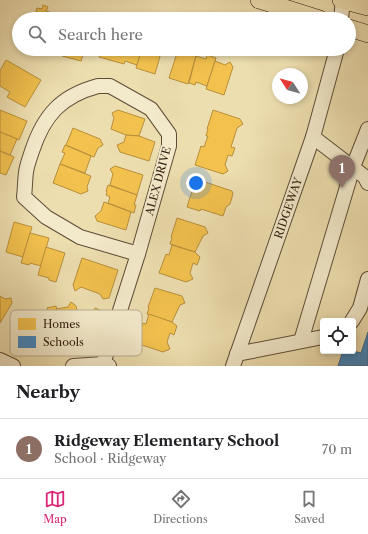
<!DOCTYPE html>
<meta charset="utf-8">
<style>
:root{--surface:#fff;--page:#f2f2f2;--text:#202124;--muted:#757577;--line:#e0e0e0;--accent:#db2777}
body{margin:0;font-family:"Libre Caslon Text",serif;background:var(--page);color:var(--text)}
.controls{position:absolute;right:12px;bottom:12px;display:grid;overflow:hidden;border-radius:4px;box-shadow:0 2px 6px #0003}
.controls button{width:36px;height:36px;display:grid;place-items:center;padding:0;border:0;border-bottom:1px solid var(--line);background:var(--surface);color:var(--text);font:20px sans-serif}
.compass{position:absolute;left:272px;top:68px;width:36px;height:36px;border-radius:50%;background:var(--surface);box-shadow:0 2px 6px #0003;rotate:306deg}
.you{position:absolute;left:196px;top:183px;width:14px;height:14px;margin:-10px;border:3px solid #fff;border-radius:50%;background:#1a73e8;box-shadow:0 0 0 6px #1a73e833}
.badge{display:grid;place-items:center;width:26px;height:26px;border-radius:50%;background:var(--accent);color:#fff;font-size:13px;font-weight:700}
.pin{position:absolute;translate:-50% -33px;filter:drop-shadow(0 1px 2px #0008)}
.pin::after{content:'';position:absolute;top:21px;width:14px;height:12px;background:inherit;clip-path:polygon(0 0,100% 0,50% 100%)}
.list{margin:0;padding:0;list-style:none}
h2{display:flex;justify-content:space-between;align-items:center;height:52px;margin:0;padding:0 16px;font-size:17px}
h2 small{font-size:13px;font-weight:400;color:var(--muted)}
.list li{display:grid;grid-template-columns:26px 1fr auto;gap:12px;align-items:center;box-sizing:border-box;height:60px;padding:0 16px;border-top:1px solid var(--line)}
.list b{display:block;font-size:15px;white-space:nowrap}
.list p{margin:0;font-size:13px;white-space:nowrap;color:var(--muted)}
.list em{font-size:13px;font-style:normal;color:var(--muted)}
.icon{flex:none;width:22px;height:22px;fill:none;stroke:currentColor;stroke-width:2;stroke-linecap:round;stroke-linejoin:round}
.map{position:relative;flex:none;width:368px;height:366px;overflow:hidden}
.search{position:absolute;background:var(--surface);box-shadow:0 2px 6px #0003;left:12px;right:12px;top:12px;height:44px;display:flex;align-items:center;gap:10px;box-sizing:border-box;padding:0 14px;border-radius:22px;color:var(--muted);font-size:15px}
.sheet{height:112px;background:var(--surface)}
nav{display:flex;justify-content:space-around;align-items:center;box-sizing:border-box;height:56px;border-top:1px solid var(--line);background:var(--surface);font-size:11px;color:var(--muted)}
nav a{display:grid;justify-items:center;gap:2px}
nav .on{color:var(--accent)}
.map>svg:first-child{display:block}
.homes{fill:#f2c14e;stroke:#b88f3a}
.schools{fill:#3f88c5;stroke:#3a678e}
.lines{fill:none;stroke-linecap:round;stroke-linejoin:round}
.minor-casing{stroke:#5f4c36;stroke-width:16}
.major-casing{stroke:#301b0d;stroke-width:18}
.minor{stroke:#f3eacb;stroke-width:14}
.major{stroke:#eddeaf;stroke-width:17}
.labels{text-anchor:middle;stroke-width:4;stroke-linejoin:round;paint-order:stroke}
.street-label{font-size:11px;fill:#301b0d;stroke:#f3eacb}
.key{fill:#f3eacb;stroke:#b8ac92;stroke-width:1}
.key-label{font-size:11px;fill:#301b0d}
</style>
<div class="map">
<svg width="368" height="366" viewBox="0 0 368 366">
<rect width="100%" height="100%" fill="#eddeaf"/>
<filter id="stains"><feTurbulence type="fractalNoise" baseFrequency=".005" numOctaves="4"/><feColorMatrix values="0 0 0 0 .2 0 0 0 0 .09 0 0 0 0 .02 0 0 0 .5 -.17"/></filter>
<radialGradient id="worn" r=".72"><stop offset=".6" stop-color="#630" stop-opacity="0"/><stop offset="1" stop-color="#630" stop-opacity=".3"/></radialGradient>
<g class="homes">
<polygon points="43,5 48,7 46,11 56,14 54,19 34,19 37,8 42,9"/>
<polygon points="65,49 85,49 81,61 62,56"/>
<polygon points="101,49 142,49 137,65 125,61 124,64 99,57"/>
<polygon points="142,49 162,49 155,74 136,68"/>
<polygon points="181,49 185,49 187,53 196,56 188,84 169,78 178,50"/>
<polygon points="207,55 216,58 207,86 196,82 195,85 189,83 196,56 206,59"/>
<polygon points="6,60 41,80 25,107 7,97 10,92 0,86 0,71"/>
<polygon points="215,61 225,65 230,62 233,67 224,95 206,89"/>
<polygon points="0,110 27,121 19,140 0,132"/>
<polygon points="118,110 145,119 139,136 126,135 111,129 114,118 112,113"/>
<polygon points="213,110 240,119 243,124 237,128 231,147 235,148 232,156 228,155 225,165 228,171 223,174 195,165 201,146 204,147 208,136 206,136 208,129 207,129"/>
<polygon points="73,128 100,139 103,145 98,148 94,157 66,145"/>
<polygon points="0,132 17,139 10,155 0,151"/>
<polygon points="126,135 139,136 155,142 149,161 120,152 117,145 124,142"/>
<polygon points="65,145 91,156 85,173 60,164 65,153 62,152"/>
<polygon points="0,151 14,157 6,175 0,173"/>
<polygon points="60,164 91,176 87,187 88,191 81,194 53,183"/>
<polygon points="115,166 143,175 137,195 110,185 113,174 110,169"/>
<polygon points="196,179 232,191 233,194 230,204 226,207 223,216 201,209 200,211 187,207"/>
<polygon points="108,185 137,195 134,205 136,205 134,213 108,203 110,197 106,195 107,192 106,191"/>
<polygon points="104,202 131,212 126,230 97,221 95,216 101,211"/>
<polygon points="177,218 205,227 208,233 203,236 195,252 170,244 172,238 171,237"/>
<polygon points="14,222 32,227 23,257 6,252"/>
<polygon points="30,233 49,238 41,266 30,263 29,265 21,263"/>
<polygon points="172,245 195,252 200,257 197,265 193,263 190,273 193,279 186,282 159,273 166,254 169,255"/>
<polygon points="46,247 65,253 56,282 49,280 49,278 38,275"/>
<polygon points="82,258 118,270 109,298 103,299 100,294 81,287 75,291 73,285"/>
<polygon points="155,288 182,296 185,303 180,305 172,322 147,314 149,308 148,307"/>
<polygon points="0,296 5,299 11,298 12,303 0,323"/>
<polygon points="71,302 76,306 82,334 62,338 56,309 68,307"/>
<polygon points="56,306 61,336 50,338 50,341 44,342 39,313 48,312 47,308"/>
<polygon points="95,308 102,311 99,321 92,318"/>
<polygon points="149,314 172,322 177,326 174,335 170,333 167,342 170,349 163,352 136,343 143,323 146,324"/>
</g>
<polygon class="schools" points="368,332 368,366 338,366 343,351 353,351 361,353"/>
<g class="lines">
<g class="minor-casing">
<g id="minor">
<polyline points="341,19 343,0"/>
<path d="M98 86H110L151 109 169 134V146L138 254 80 237 46 217 24 197C25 188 25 180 26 172 27 165 30 157 32 151 44 115 61 96 98 86Z"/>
<polyline points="313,137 365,177 368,183"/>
<polyline points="352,321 360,308 368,279"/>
<polyline points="301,341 353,167 368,129"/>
<polyline points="237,354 323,337"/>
<polyline points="0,360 13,366"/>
<polyline points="103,364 138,254"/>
<polyline points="73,366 103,364 109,366"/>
<polyline points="233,366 313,137 337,49"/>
</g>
</g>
<g class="major-casing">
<g id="major">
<polyline points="259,0 320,19"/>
<polyline points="341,0 368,7"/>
<polyline points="349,28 368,34"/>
</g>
</g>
<use href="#minor" class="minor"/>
<use href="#major" class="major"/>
</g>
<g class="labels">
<g class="street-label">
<text transform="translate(158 181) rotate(-75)" y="4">ALEX DRIVE</text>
<text transform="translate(288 208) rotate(-71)" y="4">RIDGEWAY</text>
</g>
</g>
<rect x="10" y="310" width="132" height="46" rx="6" class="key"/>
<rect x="18" y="318" width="18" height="12" fill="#f2c14e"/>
<rect x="18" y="336" width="18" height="12" fill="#3f88c5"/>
<g class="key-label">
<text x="43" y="328">Homes</text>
<text x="43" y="346">Schools</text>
</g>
<rect width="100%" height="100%" filter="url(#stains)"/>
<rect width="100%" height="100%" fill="url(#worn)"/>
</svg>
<div class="controls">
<button><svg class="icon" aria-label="locate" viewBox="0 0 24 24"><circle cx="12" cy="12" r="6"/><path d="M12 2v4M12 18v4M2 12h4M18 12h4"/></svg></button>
</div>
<svg class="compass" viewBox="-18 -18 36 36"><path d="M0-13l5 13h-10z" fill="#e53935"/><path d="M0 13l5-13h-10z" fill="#757577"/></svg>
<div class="you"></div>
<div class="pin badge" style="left:342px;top:188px;background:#8d6e63">1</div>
<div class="search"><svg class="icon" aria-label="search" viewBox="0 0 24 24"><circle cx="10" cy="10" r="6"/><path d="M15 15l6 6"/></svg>Search here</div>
</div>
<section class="sheet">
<h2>Nearby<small></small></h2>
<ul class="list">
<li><span class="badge" style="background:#8d6e63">1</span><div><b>Ridgeway Elementary School</b><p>School · Ridgeway</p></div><em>70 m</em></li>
</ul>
</section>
<nav>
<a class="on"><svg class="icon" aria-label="map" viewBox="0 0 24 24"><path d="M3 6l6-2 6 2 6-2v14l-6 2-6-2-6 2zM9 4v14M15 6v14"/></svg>Map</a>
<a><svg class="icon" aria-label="directions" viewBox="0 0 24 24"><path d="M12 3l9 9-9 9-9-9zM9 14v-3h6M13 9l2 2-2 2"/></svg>Directions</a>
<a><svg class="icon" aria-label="saved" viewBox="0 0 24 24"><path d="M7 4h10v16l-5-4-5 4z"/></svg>Saved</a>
</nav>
